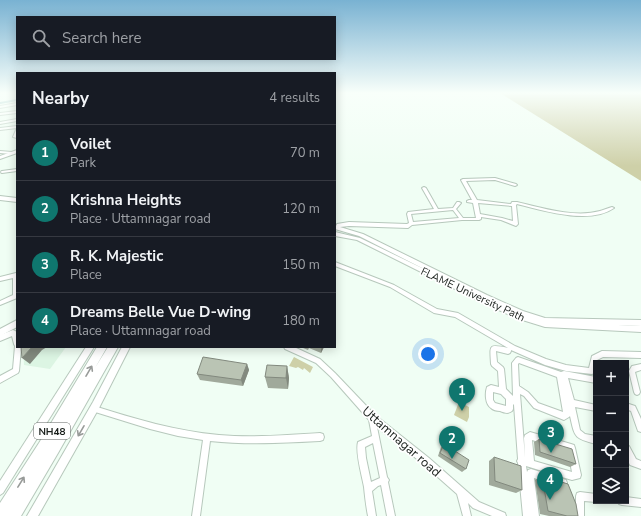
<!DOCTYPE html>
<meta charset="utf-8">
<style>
:root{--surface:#171b24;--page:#242831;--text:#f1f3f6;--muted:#9ea1a6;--line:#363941;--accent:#0f766e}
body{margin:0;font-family:"Nunito Sans",sans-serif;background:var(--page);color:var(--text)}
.controls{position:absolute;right:12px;bottom:12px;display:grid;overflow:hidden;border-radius:0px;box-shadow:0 2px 10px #0003}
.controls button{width:36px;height:36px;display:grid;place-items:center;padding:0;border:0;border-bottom:1px solid var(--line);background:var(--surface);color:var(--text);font:20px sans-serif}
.you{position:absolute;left:428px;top:354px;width:14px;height:14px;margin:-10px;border:3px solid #fff;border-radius:50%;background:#1a73e8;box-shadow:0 0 0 6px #1a73e833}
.badge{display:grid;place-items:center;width:26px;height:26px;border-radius:50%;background:var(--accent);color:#fff;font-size:13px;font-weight:700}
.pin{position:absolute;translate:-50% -33px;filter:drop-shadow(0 1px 2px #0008)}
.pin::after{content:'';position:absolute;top:21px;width:14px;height:12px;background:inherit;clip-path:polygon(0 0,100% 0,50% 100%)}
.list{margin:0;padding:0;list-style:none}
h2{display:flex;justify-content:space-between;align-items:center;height:52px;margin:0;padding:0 16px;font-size:17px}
h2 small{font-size:13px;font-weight:400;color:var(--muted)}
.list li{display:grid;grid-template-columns:26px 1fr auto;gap:12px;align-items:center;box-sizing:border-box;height:56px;padding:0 16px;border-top:1px solid var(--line)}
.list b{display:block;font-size:15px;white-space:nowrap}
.list p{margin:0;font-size:13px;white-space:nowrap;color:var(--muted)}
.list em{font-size:13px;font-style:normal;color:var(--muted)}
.icon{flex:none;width:22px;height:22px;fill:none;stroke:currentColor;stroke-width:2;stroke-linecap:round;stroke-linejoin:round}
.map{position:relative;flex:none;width:641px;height:516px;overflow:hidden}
.search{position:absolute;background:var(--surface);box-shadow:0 2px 10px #0003;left:16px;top:16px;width:320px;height:44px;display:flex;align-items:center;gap:10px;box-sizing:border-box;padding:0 14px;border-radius:0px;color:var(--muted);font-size:15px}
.panel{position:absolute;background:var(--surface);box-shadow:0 2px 10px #0003;left:16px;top:72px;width:320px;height:276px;border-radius:0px}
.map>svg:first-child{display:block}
.built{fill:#dcf5e3}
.green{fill:#ced0a8}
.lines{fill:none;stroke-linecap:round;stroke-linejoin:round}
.river{fill:#74afb2;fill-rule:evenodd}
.minor-casing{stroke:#b7c8bc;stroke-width:2}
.tertiary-casing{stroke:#b7c8bc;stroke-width:2}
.trunk-casing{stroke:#b7c8bc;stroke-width:2}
.minor{fill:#fff;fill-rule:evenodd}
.tertiary{fill:#fff;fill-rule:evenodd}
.trunk{fill:#fff;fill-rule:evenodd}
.wall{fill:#a0a99b}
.shaded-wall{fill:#82897e}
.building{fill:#bac4b4;stroke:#82897e}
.oneway{stroke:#989b99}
.labels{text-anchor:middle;stroke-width:3.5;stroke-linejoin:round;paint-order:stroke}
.shield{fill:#fff;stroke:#5f6360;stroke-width:1}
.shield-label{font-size:10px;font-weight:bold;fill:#1a201c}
.street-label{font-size:11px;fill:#1a201c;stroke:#fff}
.near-street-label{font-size:13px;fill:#1a201c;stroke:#fff}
</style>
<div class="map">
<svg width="641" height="516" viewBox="0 0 641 516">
<rect width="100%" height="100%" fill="#f0fef4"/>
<polygon class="built" points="23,347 66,347 50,369 24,365"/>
<g class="green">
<polygon points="500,93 641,93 641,181"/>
<polygon points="294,357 313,367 310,373 304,368 303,370 298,367 296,368 289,366"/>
<polygon points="459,402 469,407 469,417 467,422 454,415"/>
</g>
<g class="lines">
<polygon class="river" points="17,99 17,101 0,104 0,102"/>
<g class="minor-casing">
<g id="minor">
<polygon points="17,103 17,105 0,108 0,106"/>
<polygon points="17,111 17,113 0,115 0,113"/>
<polygon points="17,119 17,121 0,124 0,122"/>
<polygon points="17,126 17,128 0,130 0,128"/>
<polygon points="16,130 17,130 17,138 13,137"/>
<polygon points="0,151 12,152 14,153 12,154 0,153"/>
<polygon points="17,169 17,171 2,173 0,172 2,171"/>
<path d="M495 178 516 184 517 185 515 186 495 180 466 181 477 200 511 204 512 202H517C542 208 575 218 600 211 604 210 608 208 612 207L614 208C590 225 544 211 517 204L516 205 518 224 516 226 501 220 481 217V219L479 220H462L412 225 408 228 349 226 340 227 363 234 487 295 523 311 545 318 641 320V326L595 324 641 326V332L545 327 516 318 490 306 489 304 491 302 486 300 485 302H481L357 240 335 236V232L360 238 432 273 359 236 335 229V225L336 226 337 224 349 222 407 224 409 223 407 214 408 212 434 209 422 188 424 187 426 188 438 209 453 208 457 202H459L461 203 456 209 463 218H476L473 203 467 202V201L469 200H472L461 180 463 179ZM478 203 512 206 513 221 502 218 480 214ZM453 210 459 218 413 222 411 214Z"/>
<path d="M335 262 394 285 437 309 458 313 515 346 546 359 566 365 589 368 592 356 602 351 641 352V358L603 357 597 360 594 373 592 374 566 371 545 365 511 350V351L510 353 508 354 496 351 497 362 503 367 504 369 506 389 513 396 512 363 516 358 518 357 561 372 564 371 596 377V383L568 378 574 400 596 405V411L575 407 580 430 585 434 596 436V444C574 438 575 438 570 416L569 417 564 420 534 408 524 396 520 394 525 458 524 438 525 435 530 432 571 444 574 445 575 448 581 475 580 478 572 480 526 466 527 472 528 470 531 469 563 479 566 480 567 483 566 486 563 487 534 478 539 516H523L518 463 517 461 518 459 514 405 513 404V409L512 411C508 414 505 413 500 411 497 411 493 410 491 408 485 404 485 393 487 387L491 385 499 387 498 371 492 366 491 364C490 345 488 344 508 348L455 317 434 313 390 287 335 266ZM519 363 557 377 563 412 538 403 528 392 519 386 518 364ZM493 392 501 394 506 399V406L495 403 493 400ZM532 440 568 451 572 472 534 461Z"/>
<polygon points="16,273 17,273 17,298 0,305 0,301 13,295 13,278 0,281 0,277"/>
<polygon points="13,330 17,332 17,347 21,347 19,371 18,373 0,383 0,376 13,369 15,346 14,344 12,336 0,341 0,335"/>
<path d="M284 347H294L320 359 335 373 375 415 429 458 479 502 505 513 506 516H492L473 508 468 503 471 516H463L457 494 423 464 377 427 387 477 389 480 388 482 395 516H387L381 485 378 486 372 491 376 516H368C366 506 365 497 364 487 362 476 355 452 358 442L372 436 369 420 331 377 316 363 285 349ZM373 443 380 478 371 482 366 458 365 447Z"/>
<polygon points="641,364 641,370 635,372 640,392 639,394 637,395 635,394 634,392 629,371 632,366"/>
<polygon points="626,403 635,406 641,419 641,432 638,431 631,411 626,409"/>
<path d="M94 406C135 419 176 431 219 435 253 438 286 435 320 433L323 434 324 437 323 440 320 441C283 443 247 445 210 441L200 516H192L203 440 178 436 150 429 92 411 91 409 92 407Z"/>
<polygon points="626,445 629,446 636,459 641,461 641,469 630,465 626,457"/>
<polygon points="580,492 596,494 596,501 599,501 596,502 584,501 584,516 576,516 576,496 577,493"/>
<polygon points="626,497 641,499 641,507 622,505 619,504 618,501 626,501"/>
</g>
</g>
<g class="tertiary-casing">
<g id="tertiary">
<polygon points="17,150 17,153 0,159 0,156"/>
<polygon points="0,196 17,198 17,202 0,200"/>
<polygon points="17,320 17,327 0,336 0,329"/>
<polygon points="86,347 94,347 3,493 0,495 0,481"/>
<polygon points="122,347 130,347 99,408 38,516 27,516 93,402"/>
</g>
</g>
<g class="trunk-casing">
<polygon id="trunk" points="97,347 107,347 95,368 108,347 118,347 58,453 21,516 0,516 0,503 39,443"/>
</g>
<use href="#minor" class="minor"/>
<use href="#tertiary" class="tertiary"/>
<use href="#trunk" class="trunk"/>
</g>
<g class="wall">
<polygon points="303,347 324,347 321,353 309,348 308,350 303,348"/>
<polygon points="247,364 249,370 243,386 200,380 197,374"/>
<polygon points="287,366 289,378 288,389 268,388 265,377"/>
<polygon points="539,439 576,464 570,467 535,455 534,442"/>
<polygon points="444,444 466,469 462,472 438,456 441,447"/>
<polygon points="494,457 522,490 516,493 489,485 489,461"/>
<polygon points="542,476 578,516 549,516 540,514 535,480"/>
</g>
<g class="shaded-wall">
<polygon points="32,347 47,347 42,350 30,364 22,358"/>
<polygon points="322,347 324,347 321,353 321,349"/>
<polygon points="247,364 249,370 243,386 241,380"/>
<polygon points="287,366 289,378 288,389 286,378"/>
</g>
<g class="building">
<polygon points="21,347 32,347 22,358"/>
<polygon points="203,357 247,364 241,380 197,374"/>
<polygon points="267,365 287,366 286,378 265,377"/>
<polygon points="539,439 572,449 576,464 540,452"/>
<polygon points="444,444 469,460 466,469 440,453"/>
<polygon points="494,457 521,466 522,490 495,481"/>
<polygon points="542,476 568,484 576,504 578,516 567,516 548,511"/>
</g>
<defs><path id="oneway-shaft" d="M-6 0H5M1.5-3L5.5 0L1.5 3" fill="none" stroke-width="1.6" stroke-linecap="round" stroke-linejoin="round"/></defs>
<g class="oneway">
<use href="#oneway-shaft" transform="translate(89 371) rotate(-60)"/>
<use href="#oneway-shaft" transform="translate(81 431) rotate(120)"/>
<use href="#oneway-shaft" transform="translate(21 482) rotate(-58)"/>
</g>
<linearGradient id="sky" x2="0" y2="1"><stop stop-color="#79b2d2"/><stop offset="0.56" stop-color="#f8fffa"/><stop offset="1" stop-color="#f8fffa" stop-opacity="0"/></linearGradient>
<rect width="641" height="166" fill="url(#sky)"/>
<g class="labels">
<rect class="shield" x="34" y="423" width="36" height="16" rx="3"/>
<g class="shield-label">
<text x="52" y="435">NH48</text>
</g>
<g class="street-label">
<text transform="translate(473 294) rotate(25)" y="4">FLAME University Path</text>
</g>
<g class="near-street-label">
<text transform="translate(402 441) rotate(41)" y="5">Uttamnagar road</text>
</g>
</g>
</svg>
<div class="controls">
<button>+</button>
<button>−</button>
<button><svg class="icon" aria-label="locate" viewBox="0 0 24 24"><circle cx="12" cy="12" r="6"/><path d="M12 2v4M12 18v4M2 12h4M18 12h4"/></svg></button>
<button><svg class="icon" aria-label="layers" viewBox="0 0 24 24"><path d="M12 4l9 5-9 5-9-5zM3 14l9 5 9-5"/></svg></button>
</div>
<div class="you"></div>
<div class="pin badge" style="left:462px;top:411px">1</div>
<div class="pin badge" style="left:452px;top:459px">2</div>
<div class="pin badge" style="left:551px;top:453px">3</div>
<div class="pin badge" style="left:550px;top:500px">4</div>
<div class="search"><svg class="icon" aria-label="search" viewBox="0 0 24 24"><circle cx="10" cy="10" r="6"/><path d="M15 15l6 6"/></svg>Search here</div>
<section class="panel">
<h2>Nearby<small>4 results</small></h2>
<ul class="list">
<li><span class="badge">1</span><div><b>Voilet</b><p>Park</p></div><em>70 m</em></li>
<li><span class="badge">2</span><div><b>Krishna Heights</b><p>Place · Uttamnagar road</p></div><em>120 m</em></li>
<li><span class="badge">3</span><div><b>R. K. Majestic</b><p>Place</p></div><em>150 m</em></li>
<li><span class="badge">4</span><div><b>Dreams Belle Vue D-wing</b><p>Place · Uttamnagar road</p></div><em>180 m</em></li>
</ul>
</section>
</div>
